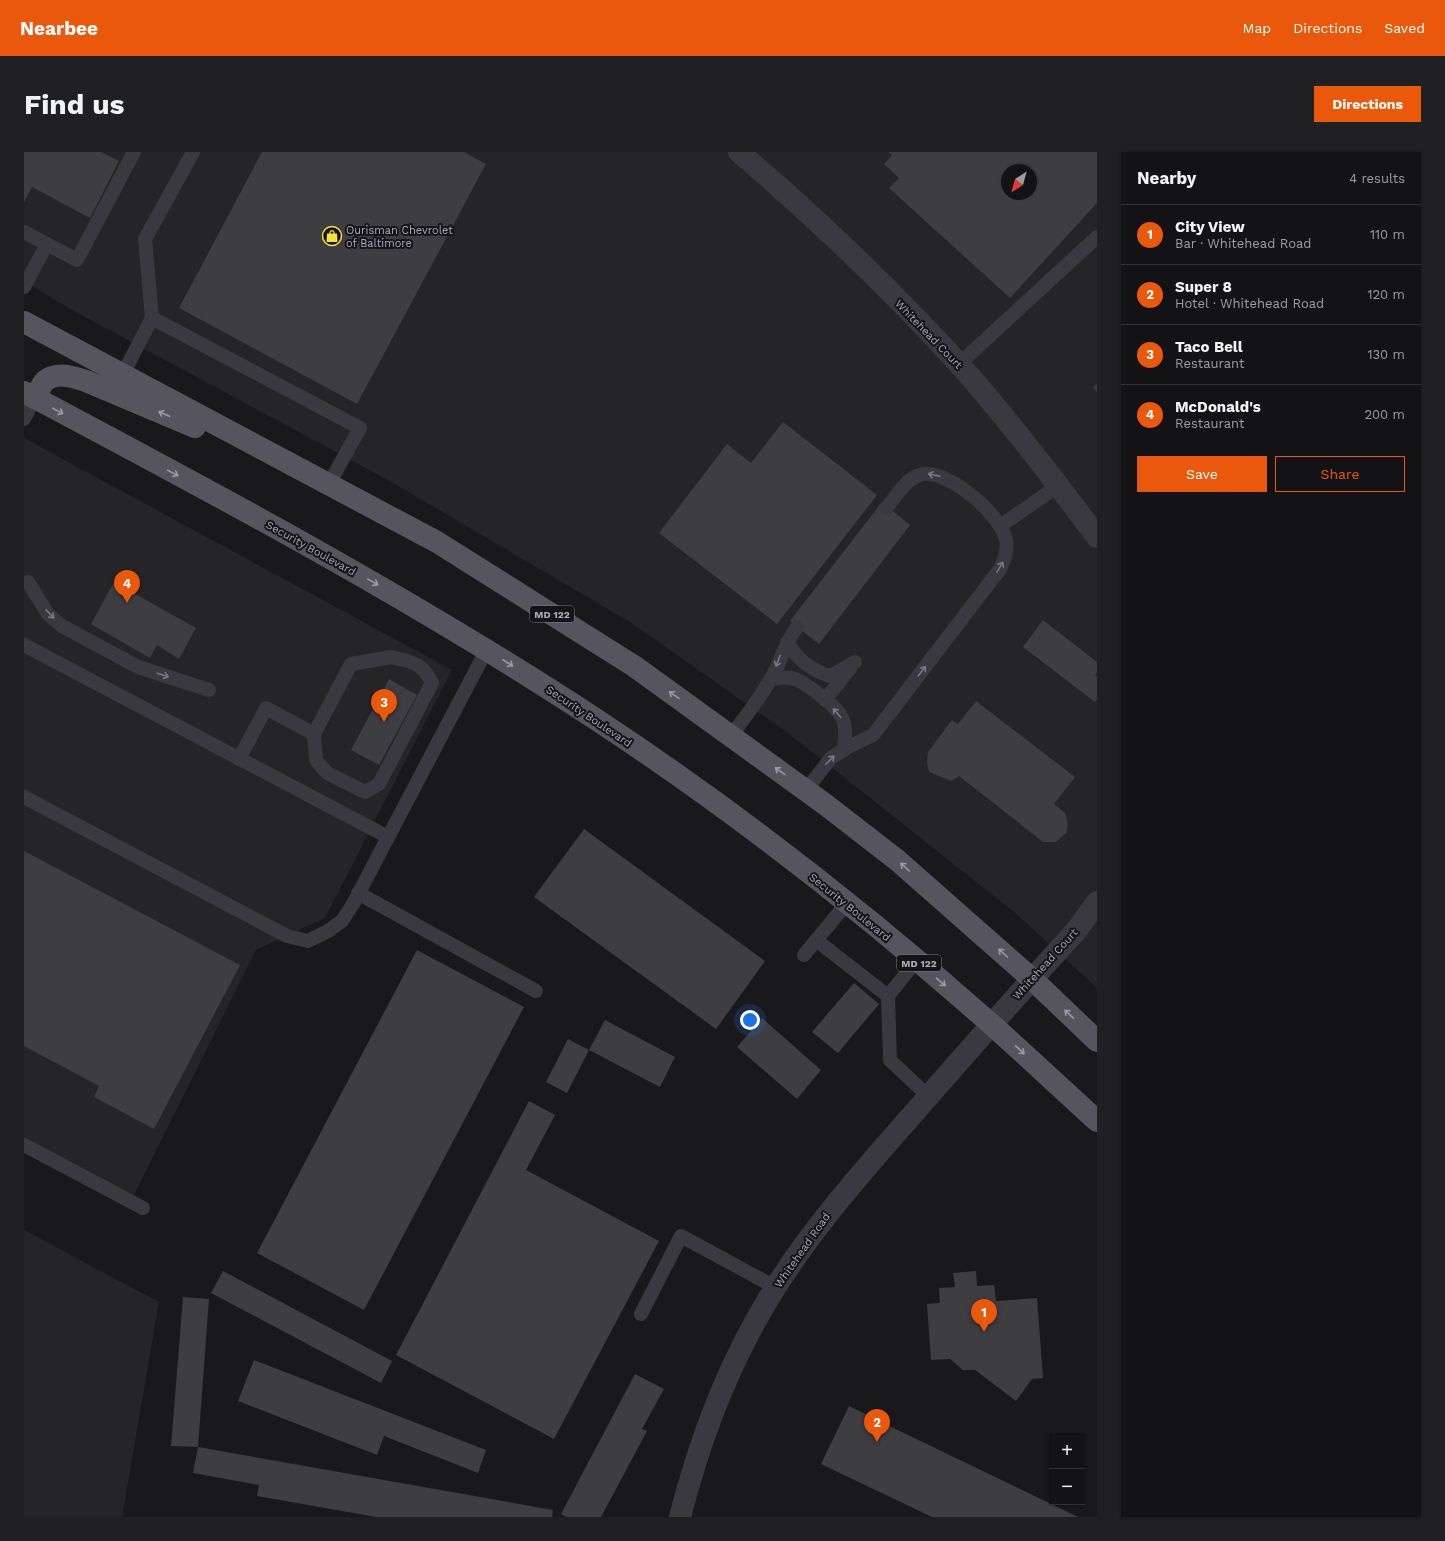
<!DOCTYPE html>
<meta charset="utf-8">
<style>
:root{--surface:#131214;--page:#202022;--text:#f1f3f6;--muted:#9d9ea0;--line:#323234;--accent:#ea580c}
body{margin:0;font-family:"Work Sans",sans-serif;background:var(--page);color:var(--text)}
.controls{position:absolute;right:12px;bottom:12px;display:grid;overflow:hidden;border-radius:0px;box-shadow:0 1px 3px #0004}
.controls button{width:36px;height:36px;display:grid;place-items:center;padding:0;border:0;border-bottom:1px solid var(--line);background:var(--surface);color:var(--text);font:20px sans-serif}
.compass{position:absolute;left:977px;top:12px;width:36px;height:36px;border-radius:50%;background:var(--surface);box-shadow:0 1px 3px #0004;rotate:216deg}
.you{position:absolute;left:726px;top:868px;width:14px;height:14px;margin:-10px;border:3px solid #fff;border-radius:50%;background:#1a73e8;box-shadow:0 0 0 6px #1a73e833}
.badge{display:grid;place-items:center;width:26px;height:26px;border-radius:50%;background:var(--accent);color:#fff;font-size:13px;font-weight:700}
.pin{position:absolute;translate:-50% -33px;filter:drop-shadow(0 1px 2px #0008)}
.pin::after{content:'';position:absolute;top:21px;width:14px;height:12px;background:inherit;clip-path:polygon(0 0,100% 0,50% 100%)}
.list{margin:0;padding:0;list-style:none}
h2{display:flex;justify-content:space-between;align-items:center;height:52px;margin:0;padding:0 16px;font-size:17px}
h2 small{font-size:13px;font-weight:400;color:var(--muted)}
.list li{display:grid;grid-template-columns:26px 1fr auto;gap:12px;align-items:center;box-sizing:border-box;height:60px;padding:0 16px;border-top:1px solid var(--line)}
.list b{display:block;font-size:15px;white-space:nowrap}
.list p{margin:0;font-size:13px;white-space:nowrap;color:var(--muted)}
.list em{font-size:13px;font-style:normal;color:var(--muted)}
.actions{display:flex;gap:8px;padding:12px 16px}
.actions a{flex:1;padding:9px 0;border:1px solid var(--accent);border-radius:0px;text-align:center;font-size:14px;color:var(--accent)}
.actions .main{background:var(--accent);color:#fff}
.map{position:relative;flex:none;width:1073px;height:1365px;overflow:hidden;border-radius:0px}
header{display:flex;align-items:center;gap:24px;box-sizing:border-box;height:56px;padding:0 20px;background:var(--accent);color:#fff}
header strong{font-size:19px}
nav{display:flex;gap:22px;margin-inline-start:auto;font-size:14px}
.intro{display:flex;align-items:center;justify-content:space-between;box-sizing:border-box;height:96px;padding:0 24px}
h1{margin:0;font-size:28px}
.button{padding:10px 18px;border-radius:0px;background:var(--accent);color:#fff;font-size:14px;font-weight:700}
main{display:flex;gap:24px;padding:0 24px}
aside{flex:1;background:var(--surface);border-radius:0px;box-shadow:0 1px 3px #0004}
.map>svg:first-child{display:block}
.built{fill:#252427;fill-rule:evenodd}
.building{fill:#3e3d42;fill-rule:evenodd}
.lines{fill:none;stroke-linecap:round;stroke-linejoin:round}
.lane{stroke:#3a3940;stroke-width:14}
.street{stroke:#3a3940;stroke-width:22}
.primary{stroke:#56555f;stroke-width:22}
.oneway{stroke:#9a9aa8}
.oneway2{stroke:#787883}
.labels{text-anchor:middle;stroke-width:4;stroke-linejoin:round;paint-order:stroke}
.shield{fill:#141316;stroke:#7e7d89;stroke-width:1}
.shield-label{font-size:10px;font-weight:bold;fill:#ababba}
.poi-label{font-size:11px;fill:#ababba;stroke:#141316;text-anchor:start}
.street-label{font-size:11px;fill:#ababba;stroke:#141316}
</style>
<header>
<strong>Nearbee</strong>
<nav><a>Map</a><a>Directions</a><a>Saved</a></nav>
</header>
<div class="intro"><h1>Find us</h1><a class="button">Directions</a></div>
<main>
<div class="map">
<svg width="1073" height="1365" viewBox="0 0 1073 1365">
<rect width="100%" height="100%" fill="#19181a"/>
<g class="built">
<path d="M0 0H1073V836L990 760 764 581 606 470 362 327 46 157 0 129ZM983 18H1007V42H983Z"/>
<polygon points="0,286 428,518 301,766 232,798 109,1045 0,988"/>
<polygon points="0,1078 135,1150 98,1365 0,1365"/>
</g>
<g class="building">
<polygon points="0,0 77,0 95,9 66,66 8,35 0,50"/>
<polygon points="238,0 440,0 462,12 333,252 155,156"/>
<path d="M864 0H1073V51L986 146 865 36 875 26 860 12 868 3ZM983 18H1007V42H983Z"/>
<polygon points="1073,232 1073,240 1069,235"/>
<polygon points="759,270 853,343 753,472 635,381 703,292 727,311"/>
<polygon points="858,350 886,373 795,492 766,469"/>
<polygon points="90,430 172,476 155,507 133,493 126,506 67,472"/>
<polygon points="1019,468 1073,510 1073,520 1071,523 1073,525 1073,547 1071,550 999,495"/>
<polygon points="365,527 393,543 355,613 327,598"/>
<polygon points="952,549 1051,625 1030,652 1041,661 1044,672 1042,681 1032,690 1019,690 935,624 927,629 905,620 903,611 904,600 928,568 934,572"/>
<polygon points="560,677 741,809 692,877 510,745"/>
<polygon points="0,699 216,813 130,977 70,945 75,934 0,894"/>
<polygon points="393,798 500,855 340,1158 233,1101"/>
<polygon points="830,831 855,852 814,901 788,880"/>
<polygon points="738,866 797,918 773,947 713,895"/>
<polygon points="581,868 651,905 636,935 565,898"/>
<polygon points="544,887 565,898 543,941 522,930"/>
<polygon points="505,949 531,963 502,1018 635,1089 530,1287 372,1203"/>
<polygon points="199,1119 368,1209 357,1231 187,1141"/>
<polygon points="952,1119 953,1134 970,1133 972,1149 1013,1146 1019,1226 1008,1227 992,1249 951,1218 939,1218 926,1207 907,1208 903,1152 916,1151 915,1136 931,1135 929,1121"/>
<polygon points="159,1145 185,1147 174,1295 147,1294"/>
<polygon points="230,1208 462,1298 454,1321 360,1284 353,1303 214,1249"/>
<polygon points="611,1222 640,1237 618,1277 623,1279 577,1365 543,1365 537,1362"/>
<polygon points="825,1254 853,1268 1054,1365 908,1365 797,1312"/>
<polygon points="174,1295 529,1358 528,1365 352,1365 233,1344 235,1333 169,1321"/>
</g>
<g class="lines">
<g class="lane">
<polyline points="0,80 53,108 110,0"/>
<polyline points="0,135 23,92"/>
<polyline points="128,166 121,87 169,0"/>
<polyline points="935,212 1073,85"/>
<polyline points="99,222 128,166 336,276 305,332"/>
<polyline points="0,267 11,246"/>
<polyline points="976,374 1034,334"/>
<polyline points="4,430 24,462 38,474 114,515 185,538"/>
<path d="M763 490C772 506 788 519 806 524L831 510"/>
<polyline points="0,493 364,685"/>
<path d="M367 505C388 510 398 510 408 531L355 632 341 640 303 621 292 608 290 582 327 512Z"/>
<path d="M747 527C753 526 761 525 768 526 780 529 811 553 817 564 823 574 821 587 820 597"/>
<polyline points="801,548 827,515"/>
<path d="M707 584C722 564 736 546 748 525 758 507 760 493 773 475"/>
<polyline points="215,607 242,556 290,582"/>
<path d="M782 638 807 606 824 595 849 583 976 417C980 408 984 400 982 388 977 363 927 320 901 322 884 323 874 342 863 355"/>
<polyline points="0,645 263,784 284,789 304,779 318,769 329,752 463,497"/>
<polyline points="334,741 512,839"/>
<polyline points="792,788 864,844 866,908 904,944"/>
<polyline points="780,803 823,751"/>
<polyline points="864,844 892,809"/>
<polyline points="0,993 119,1056"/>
<polyline points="617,1162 657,1084 751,1135"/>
</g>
<g class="street">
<path d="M715 0C792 66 867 137 935 212 984 267 1029 326 1073 385"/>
<path d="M656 1365C673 1298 697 1231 731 1170 773 1093 831 1028 889 962 943 900 997 839 1052 779L1073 750"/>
</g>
<g class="primary">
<polyline points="0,170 413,390 610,514 802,653 873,708 1008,827 1073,889"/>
<path d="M0 240C194 343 389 447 573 568 711 659 843 762 967 872 1003 904 1038 937 1073 969"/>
<path d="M11 246C14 241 17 233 21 229 33 219 50 225 62 229L171 275"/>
</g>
</g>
<defs><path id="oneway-shaft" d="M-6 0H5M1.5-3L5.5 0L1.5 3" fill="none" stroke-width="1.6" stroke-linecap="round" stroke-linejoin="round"/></defs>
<g class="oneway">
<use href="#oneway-shaft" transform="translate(34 259) rotate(28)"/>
<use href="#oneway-shaft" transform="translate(140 262) rotate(-157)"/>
<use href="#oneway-shaft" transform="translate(149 321) rotate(28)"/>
<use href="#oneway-shaft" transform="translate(349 430) rotate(29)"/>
<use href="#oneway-shaft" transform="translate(484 511) rotate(33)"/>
<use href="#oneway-shaft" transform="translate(650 543) rotate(-145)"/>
<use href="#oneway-shaft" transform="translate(756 619) rotate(-144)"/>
<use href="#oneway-shaft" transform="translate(881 715) rotate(-138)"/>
<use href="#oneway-shaft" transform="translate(979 801) rotate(-138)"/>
<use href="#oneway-shaft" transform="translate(917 830) rotate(40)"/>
<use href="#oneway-shaft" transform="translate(1045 862) rotate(-136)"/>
<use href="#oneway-shaft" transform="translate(996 898) rotate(43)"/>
</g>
<g class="oneway2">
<use href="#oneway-shaft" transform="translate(910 323) rotate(-169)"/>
<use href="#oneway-shaft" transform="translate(976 415) rotate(-60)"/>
<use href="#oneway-shaft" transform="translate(26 462) rotate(47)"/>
<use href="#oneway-shaft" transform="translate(754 509) rotate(111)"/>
<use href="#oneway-shaft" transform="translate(898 519) rotate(-53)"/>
<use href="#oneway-shaft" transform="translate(139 523) rotate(18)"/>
<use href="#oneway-shaft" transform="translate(813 561) rotate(-130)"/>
<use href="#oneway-shaft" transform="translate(806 608) rotate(-45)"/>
</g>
<defs>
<g id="shop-ring" transform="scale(1)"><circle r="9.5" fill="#141316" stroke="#f3e437" stroke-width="1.5"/><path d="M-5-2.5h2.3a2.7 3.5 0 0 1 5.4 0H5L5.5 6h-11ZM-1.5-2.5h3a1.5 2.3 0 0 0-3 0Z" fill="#f3e437"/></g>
</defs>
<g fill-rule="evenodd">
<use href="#shop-ring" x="308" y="84"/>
</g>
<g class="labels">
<g class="shield">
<rect x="506" y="454" width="44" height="16" rx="3"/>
<rect x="873" y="803" width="44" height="16" rx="3"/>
</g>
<g class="shield-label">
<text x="528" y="466">MD 122</text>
<text x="895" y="815">MD 122</text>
</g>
<g class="poi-label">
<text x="322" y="82">Ourisman Chevrolet<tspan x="322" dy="13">of Baltimore</tspan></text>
</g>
<g class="street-label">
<text transform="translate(905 182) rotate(46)" y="4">Whitehead Court</text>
<text transform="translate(287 396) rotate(29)" y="4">Security Boulevard</text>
<text transform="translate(565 564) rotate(34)" y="4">Security Boulevard</text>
<text transform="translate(826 755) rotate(39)" y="4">Security Boulevard</text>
<text transform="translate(1021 812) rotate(-48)" y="4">Whitehead Court</text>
<text transform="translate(778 1098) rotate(-55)" y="4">Whitehead Road</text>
</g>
</g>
</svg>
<div class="controls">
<button>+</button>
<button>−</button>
</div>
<svg class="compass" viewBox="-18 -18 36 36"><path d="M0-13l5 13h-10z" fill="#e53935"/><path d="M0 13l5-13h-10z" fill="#9d9ea0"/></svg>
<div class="you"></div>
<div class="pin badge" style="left:960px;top:1180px">1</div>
<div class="pin badge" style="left:853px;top:1290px">2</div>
<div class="pin badge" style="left:360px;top:570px">3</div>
<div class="pin badge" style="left:103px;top:451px">4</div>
</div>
<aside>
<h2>Nearby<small>4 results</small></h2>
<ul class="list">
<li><span class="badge">1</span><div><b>City View</b><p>Bar · Whitehead Road</p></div><em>110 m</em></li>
<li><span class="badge">2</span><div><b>Super 8</b><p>Hotel · Whitehead Road</p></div><em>120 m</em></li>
<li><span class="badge">3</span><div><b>Taco Bell</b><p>Restaurant</p></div><em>130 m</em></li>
<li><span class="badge">4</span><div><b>McDonald's</b><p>Restaurant</p></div><em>200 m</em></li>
</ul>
<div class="actions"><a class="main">Save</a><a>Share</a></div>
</aside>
</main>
